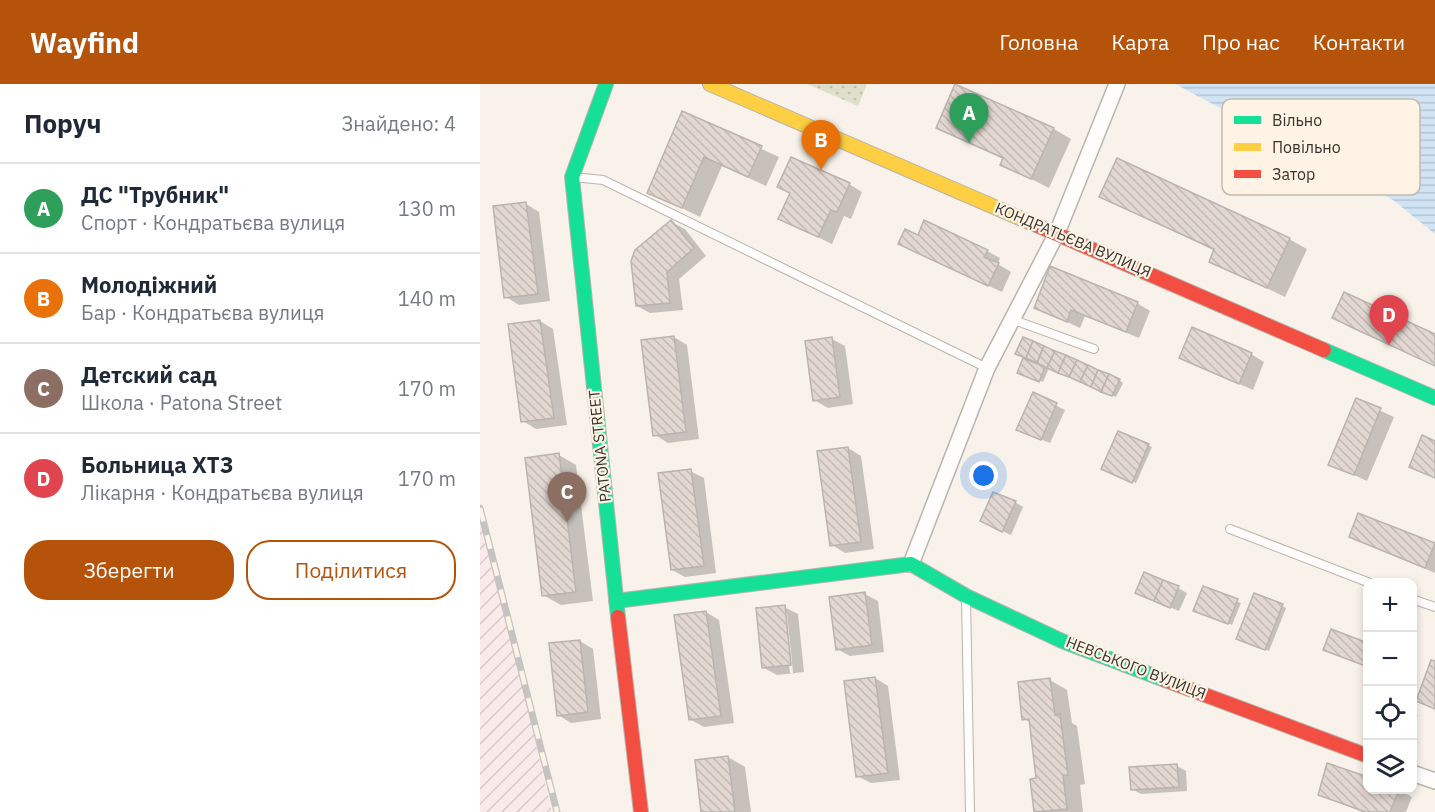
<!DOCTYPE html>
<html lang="uk">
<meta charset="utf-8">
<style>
:root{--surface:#fff;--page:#f2f2f3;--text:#1f2937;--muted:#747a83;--line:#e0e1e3;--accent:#b45309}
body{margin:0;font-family:"IBM Plex Sans",sans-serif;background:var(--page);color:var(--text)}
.controls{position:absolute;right:18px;bottom:18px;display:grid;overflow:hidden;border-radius:12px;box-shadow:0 3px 9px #0003}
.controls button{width:54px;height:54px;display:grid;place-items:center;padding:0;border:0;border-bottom:2px solid var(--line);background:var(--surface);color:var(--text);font:30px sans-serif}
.you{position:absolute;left:504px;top:392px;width:21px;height:21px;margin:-15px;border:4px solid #fff;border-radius:50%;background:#1a73e8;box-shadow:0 0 0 9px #1a73e833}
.badge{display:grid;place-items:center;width:39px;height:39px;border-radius:50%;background:var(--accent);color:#fff;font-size:20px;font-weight:700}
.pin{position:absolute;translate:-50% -50px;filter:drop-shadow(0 2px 3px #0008)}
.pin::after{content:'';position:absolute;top:32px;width:21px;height:18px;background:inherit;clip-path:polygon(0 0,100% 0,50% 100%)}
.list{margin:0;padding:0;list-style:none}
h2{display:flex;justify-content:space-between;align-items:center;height:78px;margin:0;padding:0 24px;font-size:26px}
h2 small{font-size:20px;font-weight:400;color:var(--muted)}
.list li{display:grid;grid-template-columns:39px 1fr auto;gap:18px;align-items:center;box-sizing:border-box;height:90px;padding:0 24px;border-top:2px solid var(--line)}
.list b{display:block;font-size:22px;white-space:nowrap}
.list p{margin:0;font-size:20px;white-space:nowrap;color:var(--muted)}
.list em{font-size:20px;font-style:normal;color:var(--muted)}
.actions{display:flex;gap:12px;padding:18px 24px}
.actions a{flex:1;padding:14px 0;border:2px solid var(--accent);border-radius:24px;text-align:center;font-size:21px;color:var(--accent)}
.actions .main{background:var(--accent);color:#fff}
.icon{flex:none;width:33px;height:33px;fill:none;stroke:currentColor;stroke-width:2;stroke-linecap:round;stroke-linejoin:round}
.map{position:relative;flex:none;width:955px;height:728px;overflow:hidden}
header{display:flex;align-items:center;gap:36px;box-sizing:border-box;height:84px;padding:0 30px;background:var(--accent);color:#fff}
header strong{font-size:28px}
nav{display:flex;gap:33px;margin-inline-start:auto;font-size:21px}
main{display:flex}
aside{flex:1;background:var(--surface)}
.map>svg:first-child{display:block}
.industrial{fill:url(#industrial-furrows)}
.park{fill:url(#park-dots)}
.water{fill:url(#water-rules)}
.shadow{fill:#0003;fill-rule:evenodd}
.building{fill:url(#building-back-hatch);stroke:#bab4b0;stroke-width:1.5}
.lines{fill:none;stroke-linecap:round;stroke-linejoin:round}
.lane-casing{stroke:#b9b4ae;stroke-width:10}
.street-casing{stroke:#b9b4ae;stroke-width:18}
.fast-casing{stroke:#b9b4ae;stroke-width:16}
.slow-casing{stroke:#b9b4ae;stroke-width:16}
.jam-casing{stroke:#b9b4ae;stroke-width:16}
.lane{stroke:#fefdfc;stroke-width:8}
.street{stroke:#fefdfc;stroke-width:15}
.fast{stroke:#16e098;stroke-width:14}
.slow{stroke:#ffcf43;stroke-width:14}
.jam{stroke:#f24e42;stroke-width:14}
.rail-casing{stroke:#c6c4c2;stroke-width:7}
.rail{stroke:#fef3e4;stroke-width:4.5;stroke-dasharray:14;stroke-linecap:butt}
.labels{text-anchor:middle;stroke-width:4.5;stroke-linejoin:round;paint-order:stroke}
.street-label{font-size:15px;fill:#38342e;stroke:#fef3e4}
.key{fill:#fef3e4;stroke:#c3baad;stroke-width:1.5}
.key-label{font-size:16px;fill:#38342e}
</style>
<header>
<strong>Wayfind</strong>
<nav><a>Головна</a><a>Карта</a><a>Про нас</a><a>Контакти</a></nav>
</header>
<main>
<aside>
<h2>Поруч<small>Знайдено: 4</small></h2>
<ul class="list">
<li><span class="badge" style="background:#2e9e5b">A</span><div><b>ДС &quot;Трубник&quot;</b><p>Спорт · Кондратьєва вулиця</p></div><em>130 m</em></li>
<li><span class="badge" style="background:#e8710a">B</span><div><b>Молодіжний</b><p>Бар · Кондратьєва вулиця</p></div><em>140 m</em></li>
<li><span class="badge" style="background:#8d6e63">C</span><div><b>Детский сад</b><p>Школа · Patona Street</p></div><em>170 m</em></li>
<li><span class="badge" style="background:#e0444e">D</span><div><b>Больница ХТЗ</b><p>Лікарня · Кондратьєва вулиця</p></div><em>170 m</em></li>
</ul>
<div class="actions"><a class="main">Зберегти</a><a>Поділитися</a></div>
</aside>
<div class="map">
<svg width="955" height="728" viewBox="0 0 955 728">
<defs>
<pattern id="industrial-furrows" width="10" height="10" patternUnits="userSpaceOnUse" patternTransform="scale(1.5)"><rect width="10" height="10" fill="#fbeaea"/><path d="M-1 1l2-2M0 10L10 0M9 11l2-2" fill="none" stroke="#d8c9c9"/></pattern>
<pattern id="park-dots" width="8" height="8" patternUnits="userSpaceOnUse" patternTransform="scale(1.5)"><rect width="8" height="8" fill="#dde0ca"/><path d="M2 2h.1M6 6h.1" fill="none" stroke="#bec1ae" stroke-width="1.8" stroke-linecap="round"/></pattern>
<pattern id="water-rules" width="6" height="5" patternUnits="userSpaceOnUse" patternTransform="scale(1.5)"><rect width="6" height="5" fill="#d0e4f5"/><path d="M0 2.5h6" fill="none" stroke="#b3c4d2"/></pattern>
<pattern id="building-back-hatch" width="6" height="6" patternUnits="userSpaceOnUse" patternTransform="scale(1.5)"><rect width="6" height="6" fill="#e3d8d1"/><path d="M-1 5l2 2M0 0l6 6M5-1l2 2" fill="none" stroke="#c4bab4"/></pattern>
</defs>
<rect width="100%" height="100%" fill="#f8f2ea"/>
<polygon class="industrial" points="0,424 72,728 0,728"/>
<polygon class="park" points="327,0 387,0 378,22"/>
<polygon class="water" points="695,0 955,0 955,150 913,116"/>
<g class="shadow">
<polygon points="203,29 299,73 286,102 242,82 220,133 169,108"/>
<polygon points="458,43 574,45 591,55 569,104 522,80 524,75"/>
<polygon points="369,100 382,108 371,135 364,132 352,160 300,135"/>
<polygon points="621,112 809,155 827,165 805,213 731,177 735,167"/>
<polygon points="46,120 59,128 70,217 39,221 26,213"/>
<polygon points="191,138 205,145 226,172 199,195 203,226 170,229 157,222"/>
<polygon points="438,153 507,167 520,174 518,180 531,188 522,208 433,167"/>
<polygon points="657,219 670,227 659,254 605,232 600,244 555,223"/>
<polygon points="854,234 955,251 955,282 871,244"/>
<polygon points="60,237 73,245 87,341 56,345 43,337"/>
<polygon points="194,253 207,261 219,355 188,359 175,351"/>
<polygon points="352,255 365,262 373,320 348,324 334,316"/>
<polygon points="771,270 784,278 773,306 701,274"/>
<polygon points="545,273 639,296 643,299 636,313 569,284 563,298 539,288"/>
<polygon points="553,310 585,326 570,359 538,346"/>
<polygon points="877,316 914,333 887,397 850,380"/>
<polygon points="668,361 672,363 656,399 627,387"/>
<polygon points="368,364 381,372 394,465 365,469 352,461"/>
<polygon points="79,371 96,381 113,517 81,521 63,511"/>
<polygon points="210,387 224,394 236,489 205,493 192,486"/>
<polygon points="535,418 543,423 531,451 511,442"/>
<polygon points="879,431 955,461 955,489 870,453"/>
<polygon points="698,504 707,509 699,527 666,513"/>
<polygon points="724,504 761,519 752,541 719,529"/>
<polygon points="385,510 398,517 404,568 370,572 357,565"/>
<polygon points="802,522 806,524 789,567 762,557"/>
<path d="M304 523 318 530 324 588 297 591 284 584ZM304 529H307L313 589H310Z"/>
<polygon points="226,528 239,536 254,639 224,643 211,636"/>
<polygon points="100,557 113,565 121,635 91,639 78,631"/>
<polygon points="395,594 408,602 420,696 391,699 377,692"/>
<polygon points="570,596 587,606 592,639 597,642 605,700 600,701 603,728 556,728 552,697 558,696 551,639 544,635"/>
<polygon points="932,628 938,631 932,643"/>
<polygon points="248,673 265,683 271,728 223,728 216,677"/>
<polygon points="697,682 706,687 707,707 661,710 652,705"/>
<polygon points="888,706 919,706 932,713 926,728 882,728 840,710"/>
</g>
<g class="building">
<polygon points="475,0 574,44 551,95 520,81 523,74 456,44"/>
<polygon points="202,27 282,62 268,93 224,73 202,124 167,109"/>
<polygon points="311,73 370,99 357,128 351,126 338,153 298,135 310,109 297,103"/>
<polygon points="637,74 810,154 787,204 729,178 734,165 619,113"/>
<polygon points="46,118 58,210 24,214 13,122"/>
<polygon points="191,136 214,164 187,188 190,219 156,222 151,177 155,166"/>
<polygon points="444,136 508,166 504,173 519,179 508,202 418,160 425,145 438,151"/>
<polygon points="570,182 658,218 646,248 591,226 587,238 554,224"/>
<polygon points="864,208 955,250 955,282 852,234"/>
<polygon points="60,236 74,334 41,338 28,240"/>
<polygon points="712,243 772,269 759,300 699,274"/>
<polygon points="194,252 206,348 173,352 161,256"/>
<polygon points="352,253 360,313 333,317 325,257"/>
<polygon points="543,253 553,257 546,274 535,270"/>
<polygon points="553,257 564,262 557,279 546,274"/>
<polygon points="564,262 575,267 567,284 557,279"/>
<polygon points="575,267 586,271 578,289 567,284"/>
<polygon points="586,271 597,276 589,293 578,289"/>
<polygon points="543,274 565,283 559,298 537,289"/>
<polygon points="597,276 608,281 600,298 589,293"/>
<polygon points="608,281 618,286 611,303 600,298"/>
<polygon points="618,286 629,290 621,308 611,303"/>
<polygon points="629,290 640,295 632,312 621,308"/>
<polygon points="553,308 577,319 561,356 536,346"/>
<polygon points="876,314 901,324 874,391 848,381"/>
<polygon points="638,347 669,360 652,399 621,385"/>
<polygon points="942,351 955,357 955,394 929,383"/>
<polygon points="368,363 381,458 350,462 337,367"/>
<polygon points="79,369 96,508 62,512 45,374"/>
<polygon points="211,385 224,482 191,486 178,389"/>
<polygon points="513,408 536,417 522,448 500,437"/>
<polygon points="878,429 955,459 945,484 869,453"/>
<polygon points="664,488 683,496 674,517 655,509"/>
<polygon points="683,496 699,502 690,524 674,517"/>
<polygon points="723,502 758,515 748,540 713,527"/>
<polygon points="385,508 392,561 356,566 349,513"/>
<polygon points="774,509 803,520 785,566 756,555"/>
<polygon points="305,521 311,581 282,584 276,524"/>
<polygon points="226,527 241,632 209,636 194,531"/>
<polygon points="851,545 888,559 888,583 843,566"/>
<polygon points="100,556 108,628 77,632 69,559"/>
<polygon points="951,576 955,577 955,625 936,617"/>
<polygon points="395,593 408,689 376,693 364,597"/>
<polygon points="570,594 575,631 580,630 588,691 583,691 587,725 554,728 550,695 556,694 549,635 542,636 538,598"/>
<polygon points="248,672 255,728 221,728 215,676"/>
<polygon points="847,679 888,693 888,706 919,706 910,728 886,728 838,711"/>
<polygon points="697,680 699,703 651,706 649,683"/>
</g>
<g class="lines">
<g class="lane-casing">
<g id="lane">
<polyline points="93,93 123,96 507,284"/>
<polyline points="531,235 614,265"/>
<polyline points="750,445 890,499"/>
<polyline points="486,514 490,728"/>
<polyline points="932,515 955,523"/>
</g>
</g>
<g class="street-casing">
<g id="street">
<polyline points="431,480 507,284 577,149 637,0"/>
<polyline points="932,689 955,697"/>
</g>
</g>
<g class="fast-casing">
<g id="fast">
<polyline points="126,0 92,93 138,533"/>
<polyline points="844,266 955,314"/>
<polyline points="136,517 431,480 486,512 582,557 685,596"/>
</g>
</g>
<g class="slow-casing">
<polyline id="slow" points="230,0 549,138"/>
</g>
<g class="jam-casing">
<g id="jam">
<polyline points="549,138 844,266"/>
<polyline points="138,533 161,728"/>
<polyline points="685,596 888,672"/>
</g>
</g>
<use href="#lane" class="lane"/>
<use href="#street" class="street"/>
<use href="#fast" class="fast"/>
<use href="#slow" class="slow"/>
<use href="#jam" class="jam"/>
<g class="rail-casing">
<polyline id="rail" points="0,424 77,728"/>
</g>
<use href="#rail" class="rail"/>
</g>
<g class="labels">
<g class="street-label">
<text transform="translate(593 156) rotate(23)" y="5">КОНДРАТЬЄВА ВУЛИЦЯ</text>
<text transform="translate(120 362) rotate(-96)" y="5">PATONA STREET</text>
<text transform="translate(656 584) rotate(21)" y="5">НЕВСЬКОГО ВУЛИЦЯ</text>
</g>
</g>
<rect x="742" y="15" width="198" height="96" rx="9" class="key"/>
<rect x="754" y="32" width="27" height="8" fill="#16e098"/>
<rect x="754" y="59" width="27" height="8" fill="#ffcf43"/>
<rect x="754" y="86" width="27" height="8" fill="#f24e42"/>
<g class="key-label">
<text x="792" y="42">Вільно</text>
<text x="792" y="69">Повільно</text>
<text x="792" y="96">Затор</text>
</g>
</svg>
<div class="controls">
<button>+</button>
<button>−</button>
<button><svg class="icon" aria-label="locate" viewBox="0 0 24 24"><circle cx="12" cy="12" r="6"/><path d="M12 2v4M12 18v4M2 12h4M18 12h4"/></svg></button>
<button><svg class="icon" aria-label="layers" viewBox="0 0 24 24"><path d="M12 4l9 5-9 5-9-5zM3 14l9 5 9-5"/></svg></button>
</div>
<div class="you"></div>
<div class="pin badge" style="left:489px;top:59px;background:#2e9e5b">A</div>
<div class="pin badge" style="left:341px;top:86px;background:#e8710a">B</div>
<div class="pin badge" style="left:87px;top:438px;background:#8d6e63">C</div>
<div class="pin badge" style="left:909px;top:261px;background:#e0444e">D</div>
</div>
</main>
